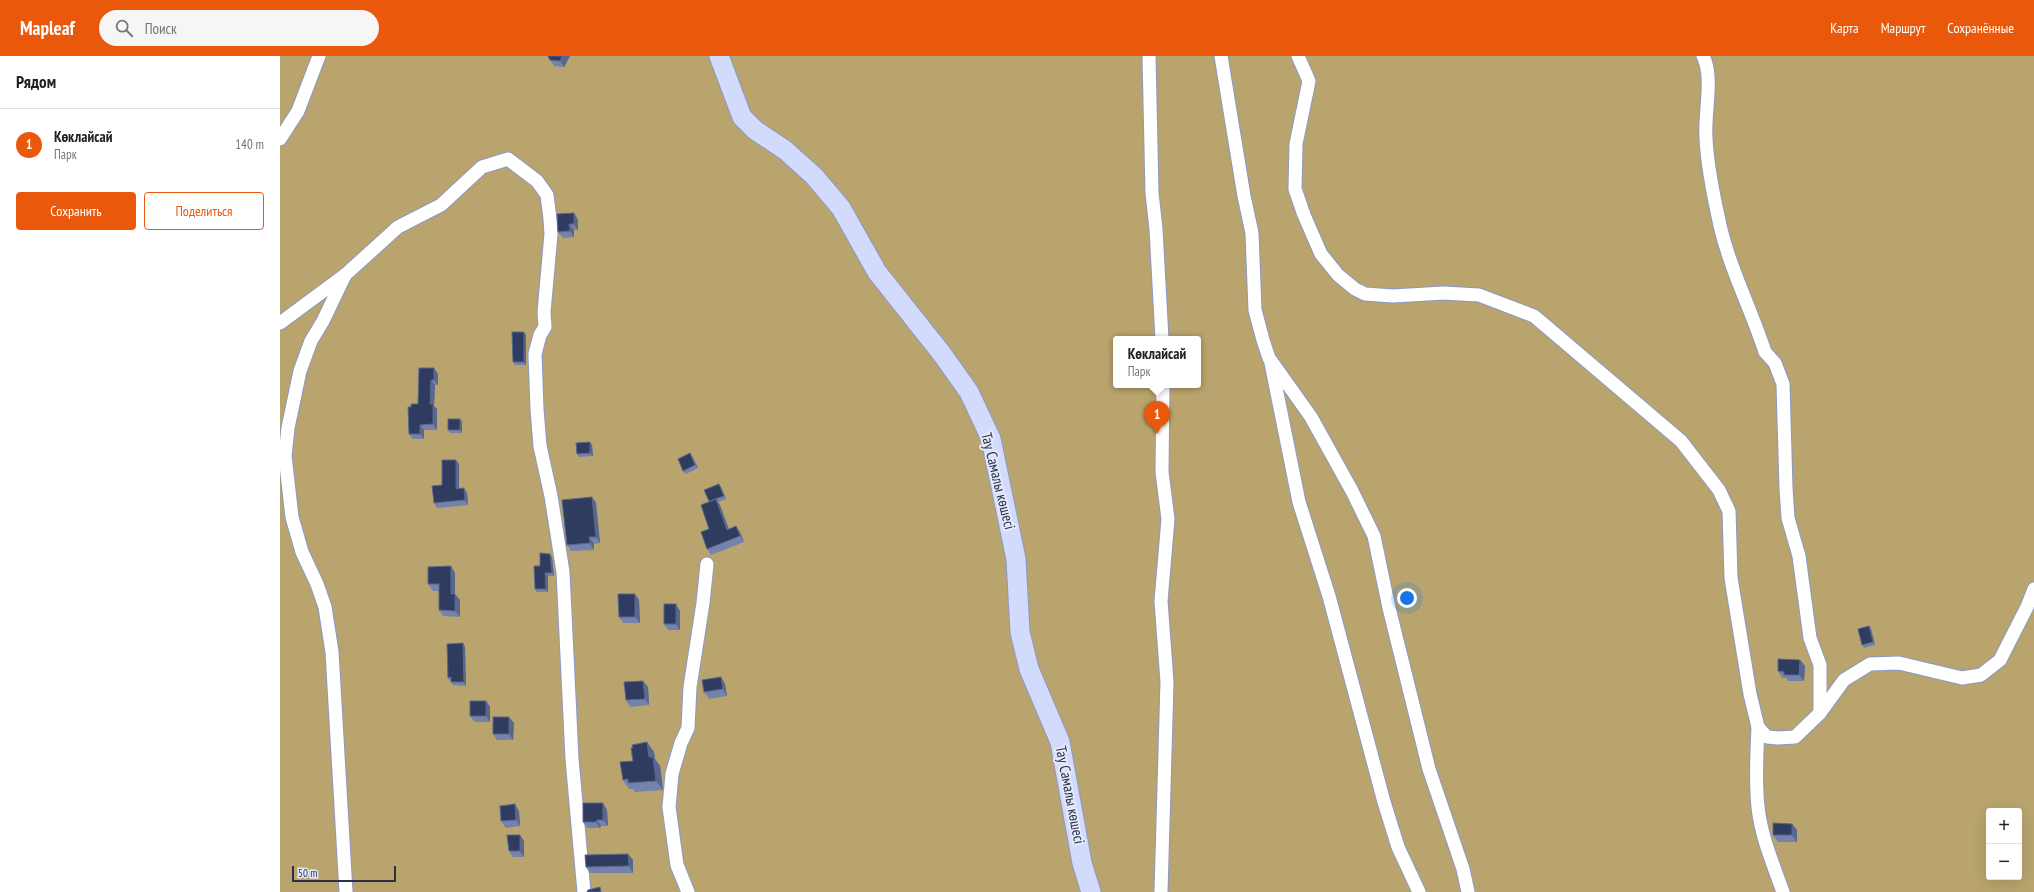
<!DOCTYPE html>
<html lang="ru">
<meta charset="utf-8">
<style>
:root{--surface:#fff;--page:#f6f6f6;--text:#222;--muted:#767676;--line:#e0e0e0;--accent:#ea580c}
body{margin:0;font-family:"PT Sans Narrow",sans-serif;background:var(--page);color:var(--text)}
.controls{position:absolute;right:12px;bottom:12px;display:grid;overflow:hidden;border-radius:4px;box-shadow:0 4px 16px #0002}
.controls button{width:36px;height:36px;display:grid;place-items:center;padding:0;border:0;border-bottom:1px solid var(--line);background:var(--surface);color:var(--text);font:20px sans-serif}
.scale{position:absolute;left:12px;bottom:10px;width:104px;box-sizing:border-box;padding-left:4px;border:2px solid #2b3143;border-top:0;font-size:11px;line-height:14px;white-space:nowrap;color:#2b3143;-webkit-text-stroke:3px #e4eafe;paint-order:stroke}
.you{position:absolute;left:1127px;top:542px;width:14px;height:14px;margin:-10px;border:3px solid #fff;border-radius:50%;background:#1a73e8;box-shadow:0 0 0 6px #1a73e833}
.badge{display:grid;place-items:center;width:26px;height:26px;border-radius:50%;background:var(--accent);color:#fff;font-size:13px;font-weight:700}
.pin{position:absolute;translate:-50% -33px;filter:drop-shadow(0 1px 2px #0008)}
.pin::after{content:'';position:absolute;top:21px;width:14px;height:12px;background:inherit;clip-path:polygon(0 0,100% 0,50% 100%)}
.popup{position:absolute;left:833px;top:280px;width:88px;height:52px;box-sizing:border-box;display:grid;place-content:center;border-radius:4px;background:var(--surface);filter:drop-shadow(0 1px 3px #0005);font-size:13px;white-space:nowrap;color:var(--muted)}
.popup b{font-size:15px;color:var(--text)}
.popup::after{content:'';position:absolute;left:50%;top:100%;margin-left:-8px;border:8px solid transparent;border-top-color:var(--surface)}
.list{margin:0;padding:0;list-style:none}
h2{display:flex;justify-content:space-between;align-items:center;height:52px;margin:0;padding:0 16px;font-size:17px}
h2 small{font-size:13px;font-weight:400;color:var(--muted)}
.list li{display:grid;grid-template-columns:26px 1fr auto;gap:12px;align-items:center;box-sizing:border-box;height:72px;padding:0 16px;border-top:1px solid var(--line)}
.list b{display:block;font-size:15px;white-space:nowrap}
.list p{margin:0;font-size:13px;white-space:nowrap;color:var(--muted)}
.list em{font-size:13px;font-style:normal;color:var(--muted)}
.actions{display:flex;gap:8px;padding:12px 16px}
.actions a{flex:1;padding:9px 0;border:1px solid var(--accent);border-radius:4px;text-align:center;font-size:14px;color:var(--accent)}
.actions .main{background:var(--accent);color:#fff}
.icon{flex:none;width:22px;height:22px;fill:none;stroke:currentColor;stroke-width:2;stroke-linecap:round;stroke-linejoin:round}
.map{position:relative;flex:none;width:1754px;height:836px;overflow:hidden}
header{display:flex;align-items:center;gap:24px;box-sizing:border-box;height:56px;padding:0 20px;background:var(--accent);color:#fff}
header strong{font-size:19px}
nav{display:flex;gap:22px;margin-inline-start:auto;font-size:14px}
.search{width:280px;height:36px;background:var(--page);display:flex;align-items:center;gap:10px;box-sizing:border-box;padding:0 14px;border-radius:22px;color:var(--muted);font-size:15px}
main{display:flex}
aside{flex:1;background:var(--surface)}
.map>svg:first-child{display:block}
.green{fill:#b8a46c;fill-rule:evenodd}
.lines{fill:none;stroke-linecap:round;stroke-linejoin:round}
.street-casing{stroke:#8c99c5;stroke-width:15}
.secondary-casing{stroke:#8c99c5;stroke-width:21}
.street{stroke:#fff;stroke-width:13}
.secondary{stroke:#d3dbfc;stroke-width:19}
.wall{fill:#7582ac}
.shaded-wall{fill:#59668d}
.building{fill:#303b60;stroke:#59668d}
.labels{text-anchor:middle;stroke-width:4;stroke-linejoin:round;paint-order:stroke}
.street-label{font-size:15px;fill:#2b3143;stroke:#e4eafe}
</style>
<header>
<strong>Mapleaf</strong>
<div class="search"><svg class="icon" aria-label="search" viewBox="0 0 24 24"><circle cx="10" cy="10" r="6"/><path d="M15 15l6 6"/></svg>Поиск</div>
<nav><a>Карта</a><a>Маршрут</a><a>Сохранённые</a></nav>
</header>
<main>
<aside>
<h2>Рядом<small></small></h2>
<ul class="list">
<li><span class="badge">1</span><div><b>Көклайсай</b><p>Парк</p></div><em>140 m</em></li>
</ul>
<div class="actions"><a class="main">Сохранить</a><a>Поделиться</a></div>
</aside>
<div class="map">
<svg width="1754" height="836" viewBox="0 0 1754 836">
<rect width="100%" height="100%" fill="#bac9f7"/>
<path class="green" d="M0 0H1754V836H0ZM836 283H918V329H836ZM1709 755H1739V821H1709Z"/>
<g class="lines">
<g class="street-casing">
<g id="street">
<polyline points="869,0 872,137 876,173 882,283"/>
<polyline points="941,0 964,140 972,177 975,254 983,284 989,302 1031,361 1072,435 1094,480 1109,552 1149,713 1183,813 1188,836"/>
<polyline points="1018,0 1029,25 1016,88 1015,133 1024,159 1041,198 1058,219 1075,233 1085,238 1113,240 1163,237 1199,239 1254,260 1401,385 1439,434 1449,455 1451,522 1470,638 1478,671 1487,681 1498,682 1515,681 1540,657 1564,624 1590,608 1619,607 1682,622 1701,619 1720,604 1747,551 1754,533"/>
<path d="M1423 0C1434 21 1424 57 1426 82 1427 105 1433 137 1438 160 1447 207 1470 250 1485 296L1495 307 1503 328 1506 432 1508 462 1519 500 1530 582 1540 609V657"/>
<polyline points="0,83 18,55 39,0"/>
<polyline points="65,219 43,265 31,285 20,315 8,372 5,400 12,461 22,496 37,528 45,551 52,596 66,836"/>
<polyline points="0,267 65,219 118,171 161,149 202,111 228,103 257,125 267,139 270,163 271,178 264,256 265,271 260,279 255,298 257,353 260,390 271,440 283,516 292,703 304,836"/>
<polyline points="991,307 1019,446 1049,540 1104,746 1118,791 1139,836"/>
<path d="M1478 671C1477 697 1475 724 1478 751 1481 780 1493 808 1503 836"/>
<polyline points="408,836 397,809 389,751 392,718 401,687 408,672 410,631 423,547 427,508"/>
<polyline points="881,836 887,626 881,545 888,463 882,416 883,329"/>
</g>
</g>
<g class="secondary-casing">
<polyline id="secondary" points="439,0 462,61 475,74 505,94 534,120 561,152 597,216 662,298 689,336 711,383 736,503 740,576 749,613 780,686 802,807 811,836"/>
</g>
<use href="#street" class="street"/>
<use href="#secondary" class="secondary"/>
</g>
<g class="wall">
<polygon points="268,0 290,0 284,11 274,10"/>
<polygon points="294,157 298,164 298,174 294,174 294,181 283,182 278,176"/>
<polygon points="246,279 246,309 235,309 233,306"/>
<polygon points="139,312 158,318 158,329 155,329 154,350 157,353 157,374 144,374 144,383 133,383 129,378 131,351 138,348"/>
<polygon points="180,363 182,366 182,377 170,377 168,374"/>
<polygon points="312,389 313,400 299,401 297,398"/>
<polygon points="410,397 412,400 418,412 406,418 403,415"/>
<polygon points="179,408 179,432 187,437 188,449 157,452 154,447 162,429"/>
<polygon points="441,431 446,443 438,446 440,449 449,473 456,470 460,476 464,486 431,499 427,493 429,473 429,446"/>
<polygon points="312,441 316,447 320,487 314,488 314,494 291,495 287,489"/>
<polygon points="272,501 274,520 268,520 268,536 257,536 255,533 260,510"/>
<polygon points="175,517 175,538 180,544 180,561 163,560 159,554 159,535 153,535 148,528"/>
<polygon points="355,538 359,544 360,567 343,567 339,561"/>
<polygon points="400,555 400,574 388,574 384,568"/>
<polygon points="1589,570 1591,573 1595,589 1584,592 1582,589"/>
<polygon points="185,591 186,630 173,629 168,622"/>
<polygon points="1520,604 1525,610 1524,625 1508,625 1506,622 1502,622 1498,615"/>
<polygon points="441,621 445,628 447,640 429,643 424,636"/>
<polygon points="368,631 369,649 350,651 346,644"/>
<polygon points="206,645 210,651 210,666 195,666 190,660"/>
<polygon points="234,667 233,684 217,684 213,678"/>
<polygon points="367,686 374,696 375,703 380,710 383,734 355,736 353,733 349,733 343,724 353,705 353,692"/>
<polygon points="323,747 327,754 328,770 321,770 320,772 307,772 303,766"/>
<polygon points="239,755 240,770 226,772 221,765"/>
<polygon points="1512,768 1517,774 1517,786 1498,786 1493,779"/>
<polygon points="244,785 244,801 233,801 229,795"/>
<polygon points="348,798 353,804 353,817 310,817 306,811"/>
</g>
<g class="shaded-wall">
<polygon points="282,0 290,0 284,11 280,5"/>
<polygon points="294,157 298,164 298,174 294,168"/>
<polygon points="289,168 294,174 294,181 290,175"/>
<polygon points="244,276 246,279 246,309 244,306"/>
<polygon points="154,312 158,318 158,329 154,324"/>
<polygon points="151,324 155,329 154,350 157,353 157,374 153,368 150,348"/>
<polygon points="180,363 182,366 182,377 180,374"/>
<polygon points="140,369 144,374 144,383 140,378"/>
<polygon points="310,386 312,389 313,400 310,397"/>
<polygon points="410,397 412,400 418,412 415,409"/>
<polygon points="176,404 179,408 179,437 176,433"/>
<polygon points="439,428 441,431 446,443 444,440"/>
<polygon points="184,432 187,437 188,449 185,444"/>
<polygon points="312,441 316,447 320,487 316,481"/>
<polygon points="436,443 440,449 451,480 447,474"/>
<polygon points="456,470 460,476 464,486 460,480"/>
<polygon points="309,481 314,488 314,494 310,487"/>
<polygon points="270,498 272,501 274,520 272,517"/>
<polygon points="171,510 175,517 175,538 180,544 180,561 175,555 171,538"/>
<polygon points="265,517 268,520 268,536 266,533"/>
<polygon points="355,538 359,544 360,567 355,561"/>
<polygon points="396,548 400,555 400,574 396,568"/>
<polygon points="1589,570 1591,573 1595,589 1593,586"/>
<polygon points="183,587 185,591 186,630 184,626"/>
<polygon points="1520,604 1525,610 1524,625 1519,619"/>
<polygon points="441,621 445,628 447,640 443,633"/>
<polygon points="363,625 368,631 369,649 365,643"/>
<polygon points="206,645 210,651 210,666 206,660"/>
<polygon points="229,661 234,667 233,684 229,678"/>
<polygon points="367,686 374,696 375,703 380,710 383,734 376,725 369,701"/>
<polygon points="323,747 327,754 328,770 323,764"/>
<polygon points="235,748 239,755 240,770 236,764"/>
<polygon points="317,764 321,770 320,772 316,766"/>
<polygon points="1512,768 1517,774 1517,786 1512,779"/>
<polygon points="240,779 244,785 244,801 240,795"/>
<polygon points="348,798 353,804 353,817 349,810"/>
</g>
<g class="building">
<polygon points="268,0 282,0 280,5 270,4"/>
<polygon points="294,157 294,168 289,168 290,175 278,176 277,158"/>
<polygon points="232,276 244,276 244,306 233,306"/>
<polygon points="139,312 154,312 154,324 151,324 150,348 153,348 153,368 140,369 140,378 129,378 128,351 131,351 131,348 138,348"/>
<rect x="168" y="363" width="12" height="11"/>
<polygon points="310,386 310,397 297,398 296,387"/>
<polygon points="410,397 415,409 403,415 398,403"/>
<polygon points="162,404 176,404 176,433 184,432 185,444 154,447 152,430 162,429"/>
<polygon points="439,428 444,440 429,445 424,434"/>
<polygon points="312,441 316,481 309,481 310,487 287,489 282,444"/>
<polygon points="436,443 447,474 456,470 460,480 427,493 421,476 429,473 421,449"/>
<polygon points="260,497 270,498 272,517 265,517 266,533 255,533 254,510 260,510"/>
<polygon points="171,510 171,538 175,538 175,555 159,554 159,528 148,528 148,511"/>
<polygon points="338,538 355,538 355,561 339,561"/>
<rect x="384" y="548" width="12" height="20"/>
<polygon points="1589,570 1593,586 1582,589 1578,573"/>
<polygon points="183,587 184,626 171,626 171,621 168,622 167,588"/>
<polygon points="1498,603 1520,604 1519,619 1504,619 1504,616 1498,615"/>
<polygon points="441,621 443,633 424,636 422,624"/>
<polygon points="363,625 365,643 346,644 344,626"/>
<rect x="190" y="645" width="16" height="15"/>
<rect x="213" y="661" width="16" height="17"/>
<polygon points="367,686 369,701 373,701 376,725 348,727 348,723 343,724 340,706 353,705 351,692 353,692 352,689"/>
<polygon points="303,747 323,747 323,764 317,764 316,766 303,766"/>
<polygon points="235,748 236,764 221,765 220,750"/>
<polygon points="1493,767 1512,768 1512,779 1493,779"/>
<polygon points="227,779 240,779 240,795 229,795"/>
<polygon points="348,798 349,810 306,811 305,799"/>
<polygon points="320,831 321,836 307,836 308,834"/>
</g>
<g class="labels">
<g class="street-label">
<text transform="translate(718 425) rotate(76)" y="5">Тау Самалы көшесі</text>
<text transform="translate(790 739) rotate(79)" y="5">Тау Самалы көшесі</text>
</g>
</g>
</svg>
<div class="controls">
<button>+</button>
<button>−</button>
</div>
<div class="scale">50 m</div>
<div class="you"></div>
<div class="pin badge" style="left:877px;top:378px">1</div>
<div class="popup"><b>Көклайсай</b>Парк</div>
</div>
</main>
